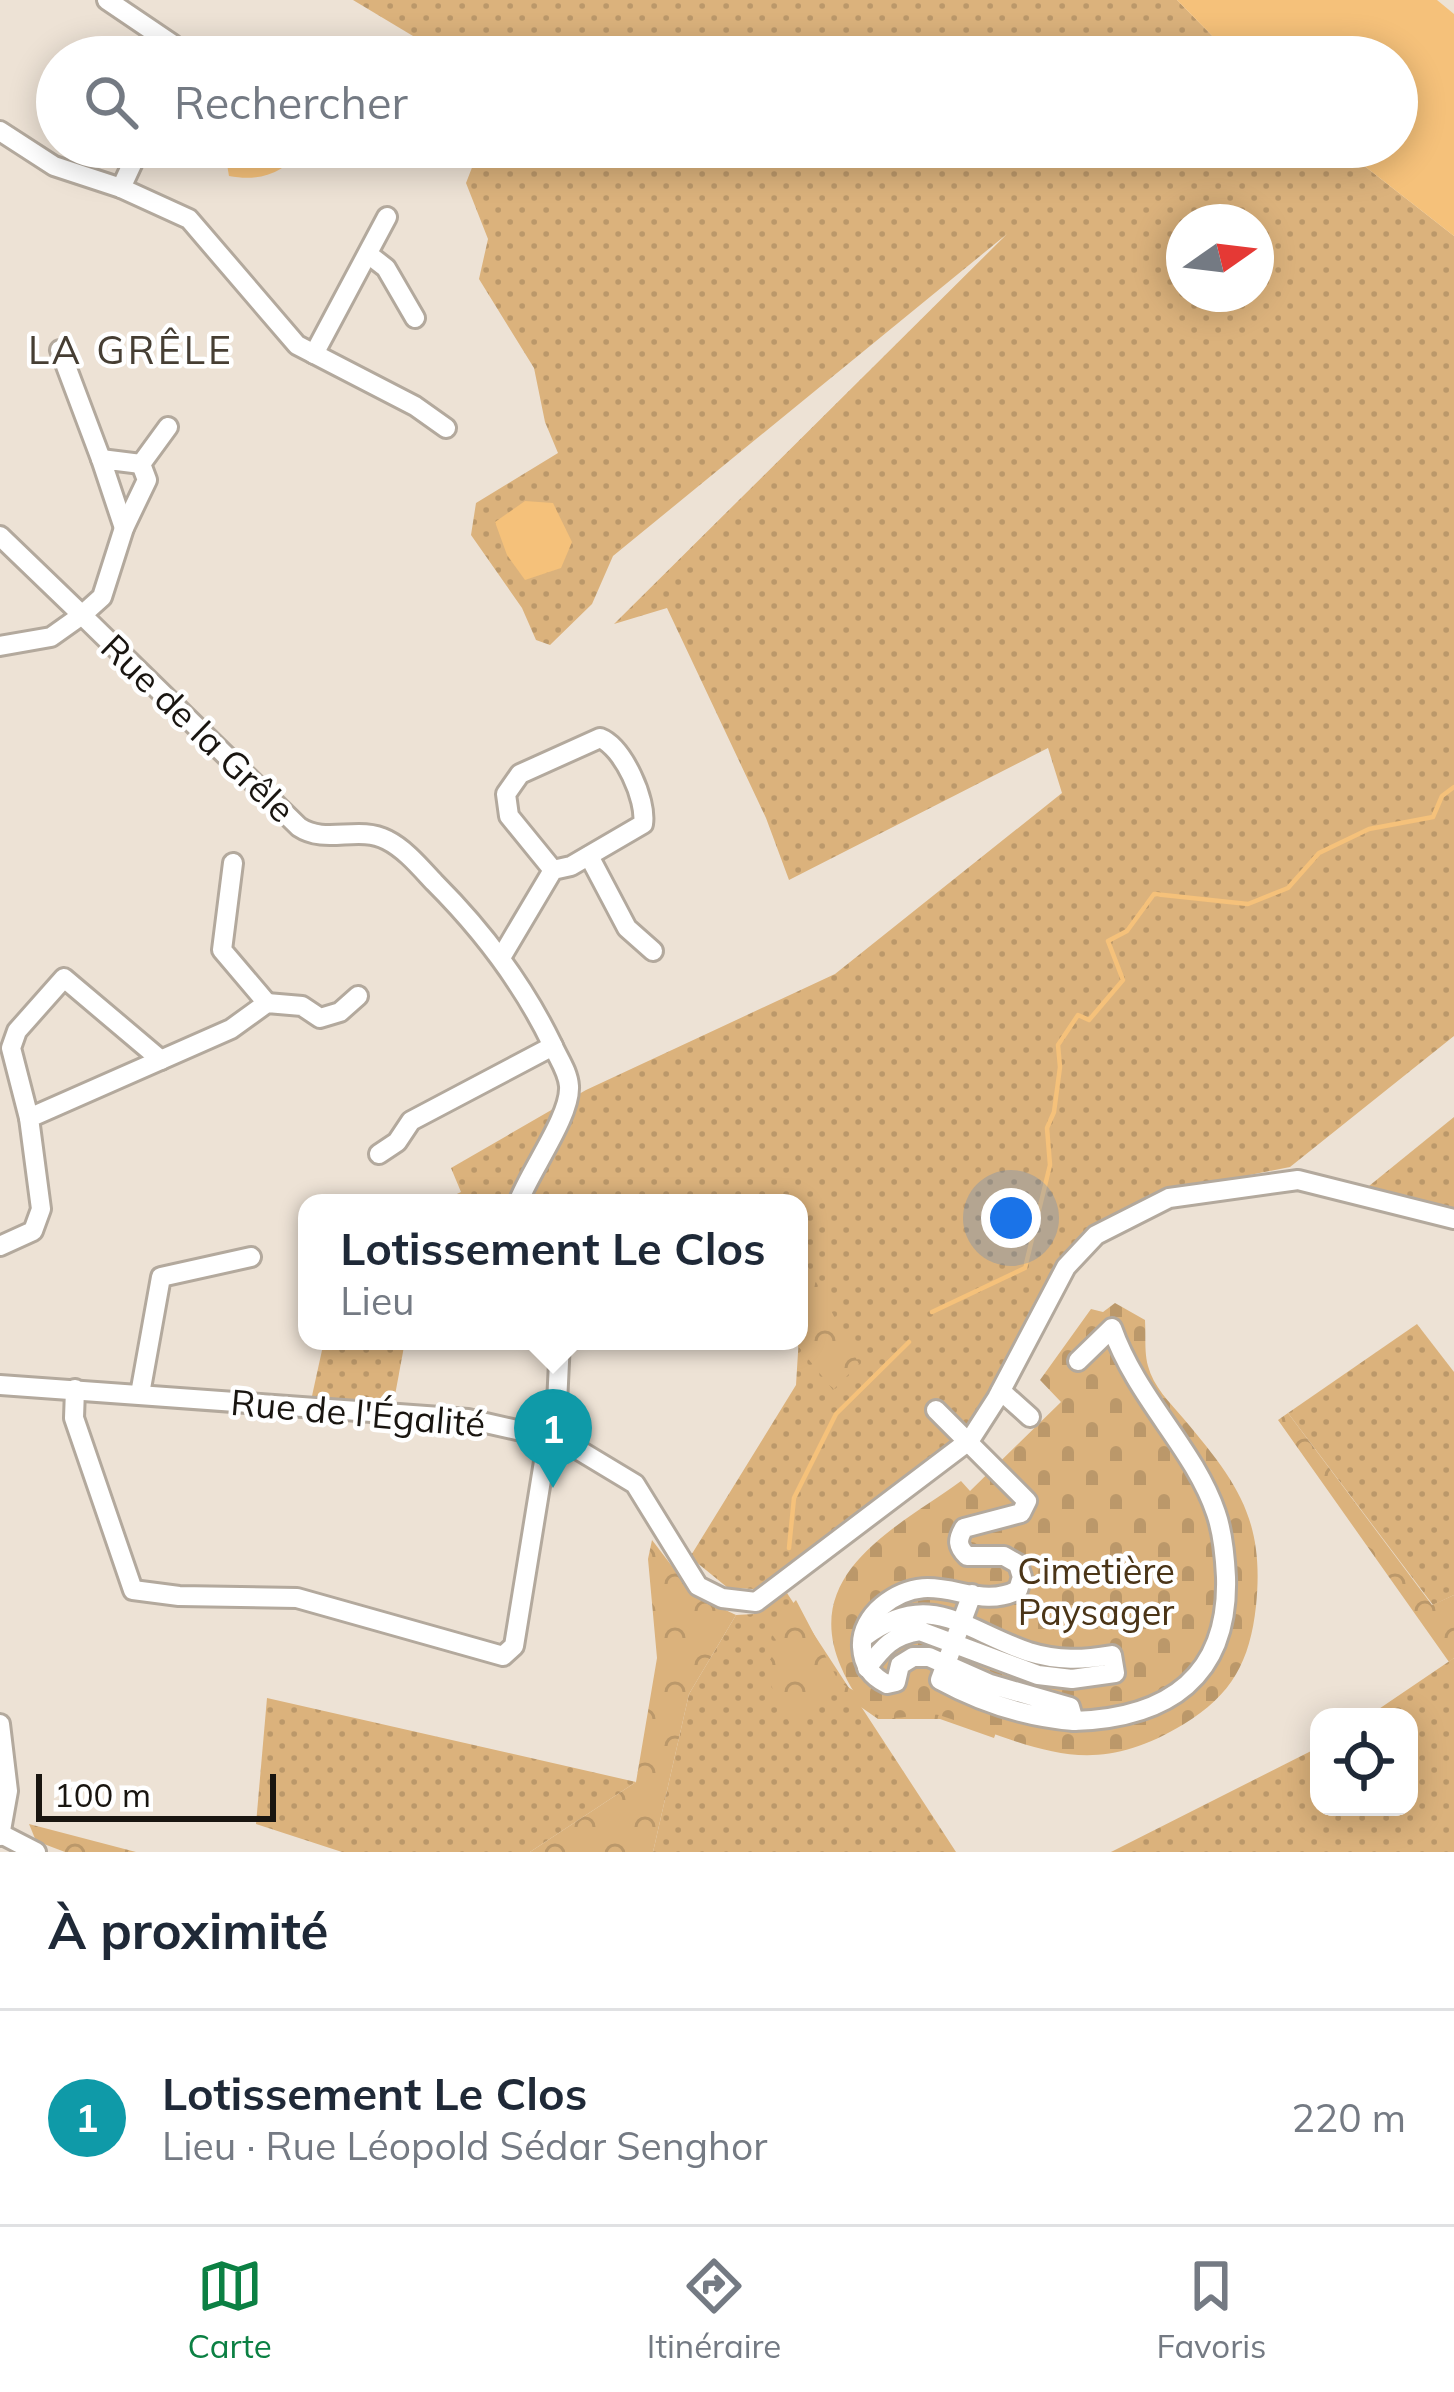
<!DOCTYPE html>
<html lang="fr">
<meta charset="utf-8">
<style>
:root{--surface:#fff;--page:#f6f6f7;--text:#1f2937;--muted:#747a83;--line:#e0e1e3;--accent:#0b8043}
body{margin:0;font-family:Mulish,sans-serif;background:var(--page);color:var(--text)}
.controls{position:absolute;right:36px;bottom:36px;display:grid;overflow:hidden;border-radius:24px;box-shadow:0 6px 30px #0003}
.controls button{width:108px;height:108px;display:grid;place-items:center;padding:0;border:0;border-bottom:3px solid var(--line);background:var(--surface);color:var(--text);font:60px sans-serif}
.compass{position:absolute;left:1166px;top:204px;width:108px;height:108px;border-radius:50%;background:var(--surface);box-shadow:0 6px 30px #0003;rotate:76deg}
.scale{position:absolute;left:36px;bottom:30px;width:240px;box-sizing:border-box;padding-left:12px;border:6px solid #191510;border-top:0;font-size:33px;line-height:42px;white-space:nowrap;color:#191510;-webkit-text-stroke:9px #fff;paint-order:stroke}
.you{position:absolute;left:1011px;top:1218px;width:42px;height:42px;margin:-30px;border:9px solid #fff;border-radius:50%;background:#1a73e8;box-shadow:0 0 0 18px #1a73e833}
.badge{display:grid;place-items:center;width:78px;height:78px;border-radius:50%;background:var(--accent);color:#fff;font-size:39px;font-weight:700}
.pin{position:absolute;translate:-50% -99px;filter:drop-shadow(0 3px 6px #0008)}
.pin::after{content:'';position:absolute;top:63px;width:42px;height:36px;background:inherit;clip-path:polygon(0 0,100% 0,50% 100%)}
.popup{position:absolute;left:298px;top:1194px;width:510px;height:156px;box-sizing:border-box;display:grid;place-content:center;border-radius:24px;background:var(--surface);filter:drop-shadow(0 3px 9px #0005);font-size:39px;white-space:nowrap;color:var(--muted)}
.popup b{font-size:45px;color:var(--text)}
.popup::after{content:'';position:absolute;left:50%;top:100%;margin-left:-24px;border:24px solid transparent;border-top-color:var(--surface)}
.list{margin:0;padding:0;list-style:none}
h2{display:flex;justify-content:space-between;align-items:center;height:156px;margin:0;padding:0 48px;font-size:51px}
h2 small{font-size:39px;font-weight:400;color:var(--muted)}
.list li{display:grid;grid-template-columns:78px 1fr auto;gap:36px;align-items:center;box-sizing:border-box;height:216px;padding:0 48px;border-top:3px solid var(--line)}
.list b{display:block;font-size:45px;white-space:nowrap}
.list p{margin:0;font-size:39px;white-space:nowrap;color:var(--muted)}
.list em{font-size:39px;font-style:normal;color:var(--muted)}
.icon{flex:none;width:66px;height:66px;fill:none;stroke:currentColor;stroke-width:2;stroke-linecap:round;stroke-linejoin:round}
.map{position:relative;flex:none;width:1454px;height:1852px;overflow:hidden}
.search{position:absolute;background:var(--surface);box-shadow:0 6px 30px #0003;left:36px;right:36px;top:36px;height:132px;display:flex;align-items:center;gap:30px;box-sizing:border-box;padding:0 42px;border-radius:66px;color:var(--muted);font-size:45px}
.sheet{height:372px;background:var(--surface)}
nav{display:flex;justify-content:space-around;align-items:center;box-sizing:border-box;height:168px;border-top:3px solid var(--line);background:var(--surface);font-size:33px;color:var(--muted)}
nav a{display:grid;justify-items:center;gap:6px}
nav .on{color:var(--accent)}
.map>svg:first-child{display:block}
.grass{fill:url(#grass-dots);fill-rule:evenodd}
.forest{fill:url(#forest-crowns)}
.cemetery{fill:url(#cemetery-stones)}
.water{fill:#f5c17a}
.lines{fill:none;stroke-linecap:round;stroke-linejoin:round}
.stream{stroke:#f5c17a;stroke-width:4.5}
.minor-casing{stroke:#b3a99d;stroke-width:24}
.minor{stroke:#fff;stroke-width:18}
.labels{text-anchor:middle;stroke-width:9;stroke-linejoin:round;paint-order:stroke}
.street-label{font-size:36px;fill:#191510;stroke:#fff}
.park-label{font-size:36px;fill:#4b3517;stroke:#fff}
.neighbourhood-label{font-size:39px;letter-spacing:3px;fill:#463e33;stroke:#fff}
</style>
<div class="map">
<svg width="1454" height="1852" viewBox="0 0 1454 1852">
<defs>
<pattern id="grass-dots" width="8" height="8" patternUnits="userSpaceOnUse" patternTransform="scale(3)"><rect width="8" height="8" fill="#dbb27c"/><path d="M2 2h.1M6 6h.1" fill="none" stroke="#bb986a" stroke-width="1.8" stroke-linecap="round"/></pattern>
<pattern id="forest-crowns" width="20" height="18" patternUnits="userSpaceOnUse" patternTransform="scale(3)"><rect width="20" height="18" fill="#dbb27c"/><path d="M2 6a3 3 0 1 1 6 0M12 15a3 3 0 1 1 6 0" fill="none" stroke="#bb986a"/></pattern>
<pattern id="cemetery-stones" width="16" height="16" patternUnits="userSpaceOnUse" patternTransform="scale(3)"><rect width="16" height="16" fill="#dbb27c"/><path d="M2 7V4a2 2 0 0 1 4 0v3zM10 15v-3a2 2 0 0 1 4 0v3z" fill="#bb986a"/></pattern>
</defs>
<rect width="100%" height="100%" fill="#ede2d5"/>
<g class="grass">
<polygon points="353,0 1177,0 1233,57 448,57"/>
<path d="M480 147H1340L1454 236V1036L1290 1167 1165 1192 1093 1233 1034 1303 969 1430 806 1559 755 1589 728 1588 690 1557 796 1385 800 1320 799 1203H438L461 1192 451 1168 586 1090 835 974 1062 793 1048 748 789 880 766 818 667 608 614 624 1007 234 613 556 592 604 550 645 536 640 522 608 471 535 476 503 558 453 545 422 534 368 479 279 488 239 466 183ZM1184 222H1256V294H1184Z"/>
<polygon points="1454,1117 1454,1210 1369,1186"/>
<polygon points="1417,1324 1454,1372 1454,1595 1433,1605 1288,1413"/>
<polygon points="324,1341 405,1341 393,1406 312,1396"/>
<polygon points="787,1593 956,1852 653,1852 689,1694 736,1615 754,1614"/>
<polygon points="1454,1658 1454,1852 1111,1852 1319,1747 1319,1807 1409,1807 1409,1717 1367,1717"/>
<polygon points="267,1698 636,1782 530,1852 342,1852 256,1824"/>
</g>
<g class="forest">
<polygon points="806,1263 859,1364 833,1390 794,1341 799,1341 799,1273"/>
<polygon points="1288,1413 1432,1605 1454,1595 1454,1658 1449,1662 1278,1420"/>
<polygon points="652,1540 694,1595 736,1615 689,1694 653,1852 530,1852 636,1782 657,1658 648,1559"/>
<polygon points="796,1600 839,1682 877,1704 932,1700 998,1727 994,1738 940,1719 878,1719 838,1691 790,1724 763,1669 780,1646 769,1630"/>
<polygon points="29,1824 136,1852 65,1852 36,1841"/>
</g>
<path class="cemetery" d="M1115 1303 1145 1320C1146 1335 1144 1352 1148 1366 1153 1386 1170 1403 1183 1418 1236 1481 1265 1518 1256 1606 1250 1661 1232 1695 1184 1724 1089 1782 1038 1747 942 1716 922 1709 899 1723 880 1716 861 1709 848 1683 841 1667 800 1572 898 1527 961 1481L970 1491 1061 1402 1040 1380 1091 1309 1103 1312Z"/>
<g class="water">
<polygon points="1177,0 1437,0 1454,14 1454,236 1340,147 1397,147 1397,57 1233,57"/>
<path d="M224 147H305C284 173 261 182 229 176Z"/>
<polygon points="525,501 553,503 572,542 561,568 525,580 507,555 495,522"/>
</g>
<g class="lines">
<g class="stream">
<polyline points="932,1312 1025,1268 1050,1165 1047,1128 1054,1112 1060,1067 1058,1045 1078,1015 1089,1020 1123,980 1108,941 1127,931 1154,894 1248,904 1288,888 1319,853 1369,829 1433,817 1442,796 1454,787"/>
<polyline points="789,1548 794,1498 836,1414 909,1342"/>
</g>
<g class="minor-casing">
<g id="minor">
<polyline points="107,0 172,44 174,57"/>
<polyline points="0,131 54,166 121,188 189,219 297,345 415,406 446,428"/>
<polyline points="121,188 140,147"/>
<polyline points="368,254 386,268 415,318"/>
<polyline points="60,350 101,459"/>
<polyline points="314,354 387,217"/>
<polyline points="124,528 101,459 141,464"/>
<polyline points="0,536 82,615 102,597 124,528 147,480 141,464 168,427"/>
<path d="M0 646 51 637 82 615 299 827C326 845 358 825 387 840 405 849 420 867 434 882 483 931 522 982 552 1044 558 1058 568 1071 569 1086 571 1116 529 1172 518 1203"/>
<polyline points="589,856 627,928 653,951"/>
<polyline points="233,863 222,950 267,1003"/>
<path d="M502 956 553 870 571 866 643 824C647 800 623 747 600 738L520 774 506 794 509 816 553 870"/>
<polyline points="29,1118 11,1048 17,1031 64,978 161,1060"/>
<polyline points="379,1154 397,1142 411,1121 553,1046"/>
<polyline points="0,1246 33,1231 41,1209 29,1118 231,1029 267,1003 302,1006 320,1018 340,1012 358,996"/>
<polyline points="0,1385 468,1419 548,1437 572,1446 635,1484 698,1586 722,1598 756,1602 970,1440 997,1398 1066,1267 1096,1235 1169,1198 1298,1180 1454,1219"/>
<polyline points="75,1389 74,1418 133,1590 179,1596 297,1598 503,1656 514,1646 548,1437 557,1404 560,1341"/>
<polyline points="1001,1391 1030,1417"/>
<polyline points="140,1394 161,1277 251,1257"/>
<path d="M936 1410 1027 1501 1021 1513 964 1528C957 1540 957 1546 967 1556H1004L1018 1564 1022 1577 1018 1590C971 1614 935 1563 882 1606 870 1616 861 1631 862 1647 863 1665 872 1677 887 1684L896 1682 900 1665 913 1657H929L990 1684 1070 1707 1074 1721C1026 1717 982 1703 940 1680L972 1594"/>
<path d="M864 1637C930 1588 964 1630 1029 1652 1058 1661 1083 1660 1112 1655L1115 1673 1072 1679 1038 1675 920 1631C893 1635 883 1647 867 1668"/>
<path d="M1074 1721C1168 1718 1229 1677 1226 1577 1225 1557 1223 1533 1216 1513 1194 1448 1137 1399 1112 1328L1078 1361"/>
<polyline points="0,1724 8,1791 0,1836"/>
<polyline points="1,1834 36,1852"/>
</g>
</g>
<use href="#minor" class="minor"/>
</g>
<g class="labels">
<g class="street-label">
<text transform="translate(198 728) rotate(44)" y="13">Rue de la Grêle</text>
<text transform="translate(358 1413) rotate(5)" y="13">Rue de l'Égalité</text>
</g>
<g class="park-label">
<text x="1096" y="1584">Cimetière<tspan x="1096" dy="41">Paysager</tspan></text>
</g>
<g class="neighbourhood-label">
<text x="131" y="364">LA GRÊLE</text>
</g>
</g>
</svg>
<div class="controls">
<button><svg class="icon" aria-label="locate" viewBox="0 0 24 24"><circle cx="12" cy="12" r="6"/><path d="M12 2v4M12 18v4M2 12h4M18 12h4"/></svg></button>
</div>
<svg class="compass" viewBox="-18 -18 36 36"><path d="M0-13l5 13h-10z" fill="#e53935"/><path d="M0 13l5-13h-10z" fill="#747a83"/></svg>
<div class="scale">100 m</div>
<div class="you"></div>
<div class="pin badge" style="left:553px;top:1488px;background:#0f9aa8">1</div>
<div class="popup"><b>Lotissement Le Clos</b>Lieu</div>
<div class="search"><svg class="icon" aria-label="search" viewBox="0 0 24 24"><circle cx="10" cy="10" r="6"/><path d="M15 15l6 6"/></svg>Rechercher</div>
</div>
<section class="sheet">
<h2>À proximité<small></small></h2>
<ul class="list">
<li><span class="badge" style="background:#0f9aa8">1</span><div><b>Lotissement Le Clos</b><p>Lieu · Rue Léopold Sédar Senghor</p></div><em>220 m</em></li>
</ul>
</section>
<nav>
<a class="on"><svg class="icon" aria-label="map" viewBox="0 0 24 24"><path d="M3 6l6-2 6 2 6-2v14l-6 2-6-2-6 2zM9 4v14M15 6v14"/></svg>Carte</a>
<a><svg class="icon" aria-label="directions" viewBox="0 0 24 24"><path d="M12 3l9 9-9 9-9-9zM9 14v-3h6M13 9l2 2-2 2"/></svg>Itinéraire</a>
<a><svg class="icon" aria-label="saved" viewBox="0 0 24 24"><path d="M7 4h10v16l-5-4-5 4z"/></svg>Favoris</a>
</nav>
